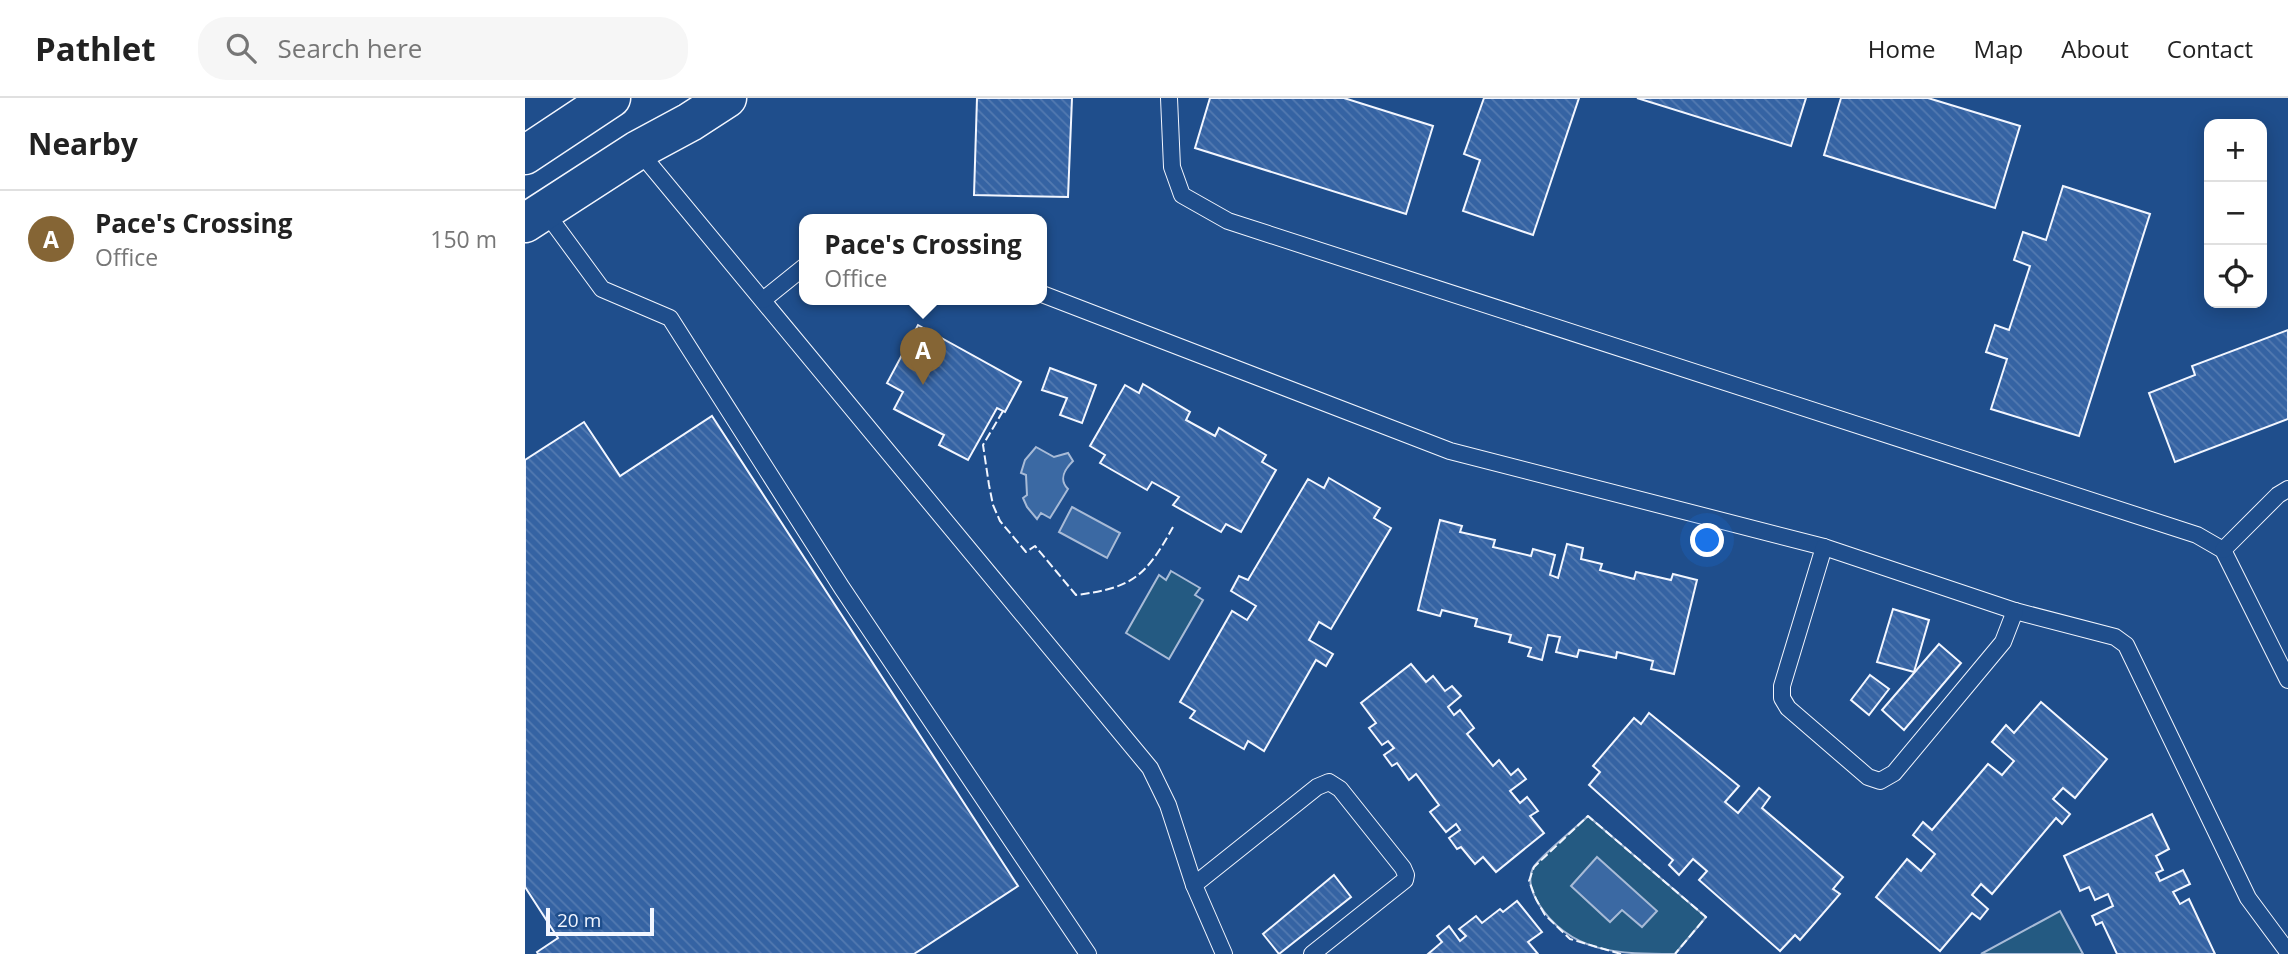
<!DOCTYPE html>
<meta charset="utf-8">
<style>
:root{--surface:#fff;--page:#f6f6f6;--text:#222;--muted:#767676;--line:#e0e0e0;--accent:#856535}
body{margin:0;font-family:"Open Sans",sans-serif;background:var(--page);color:var(--text)}
.controls{position:absolute;right:21px;top:21px;display:grid;overflow:hidden;border-radius:14px;box-shadow:0 4px 18px #0003}
.controls button{width:63px;height:63px;display:grid;place-items:center;padding:0;border:0;border-bottom:2px solid var(--line);background:var(--surface);color:var(--text);font:35px sans-serif}
.scale{position:absolute;left:21px;bottom:18px;width:108px;box-sizing:border-box;padding-left:7px;border:4px solid #f2f6ff;border-top:0;font-size:19px;line-height:24px;white-space:nowrap;color:#f2f6ff;-webkit-text-stroke:5px #1f4e8c;paint-order:stroke}
.you{position:absolute;left:1183px;top:443px;width:24px;height:24px;margin:-18px;border:5px solid #fff;border-radius:50%;background:#1a73e8;box-shadow:0 0 0 10px #1a73e833}
.badge{display:grid;place-items:center;width:46px;height:46px;border-radius:50%;background:var(--accent);color:#fff;font-size:23px;font-weight:700}
.pin{position:absolute;translate:-50% -58px;filter:drop-shadow(0 2px 4px #0008)}
.pin::after{content:'';position:absolute;top:37px;width:24px;height:21px;background:inherit;clip-path:polygon(0 0,100% 0,50% 100%)}
.popup{position:absolute;left:274px;top:116px;width:248px;height:91px;box-sizing:border-box;display:grid;place-content:center;border-radius:14px;background:var(--surface);filter:drop-shadow(0 2px 5px #0005);font-size:23px;white-space:nowrap;color:var(--muted)}
.popup b{font-size:26px;color:var(--text)}
.popup::after{content:'';position:absolute;left:50%;top:100%;margin-left:-14px;border:14px solid transparent;border-top-color:var(--surface)}
.list{margin:0;padding:0;list-style:none}
h2{display:flex;justify-content:space-between;align-items:center;height:91px;margin:0;padding:0 28px;font-size:30px}
h2 small{font-size:23px;font-weight:400;color:var(--muted)}
.list li{display:grid;grid-template-columns:46px 1fr auto;gap:21px;align-items:center;box-sizing:border-box;height:98px;padding:0 28px;border-top:2px solid var(--line)}
.list b{display:block;font-size:26px;white-space:nowrap}
.list p{margin:0;font-size:23px;white-space:nowrap;color:var(--muted)}
.list em{font-size:23px;font-style:normal;color:var(--muted)}
.icon{flex:none;width:38px;height:38px;fill:none;stroke:currentColor;stroke-width:2;stroke-linecap:round;stroke-linejoin:round}
.map{position:relative;flex:none;width:1763px;height:856px;overflow:hidden}
header{display:flex;align-items:center;gap:42px;box-sizing:border-box;height:98px;padding:0 35px;background:var(--surface);border-bottom:2px solid var(--line)}
header strong{font-size:33px}
nav{display:flex;gap:38px;margin-inline-start:auto;font-size:24px}
.search{width:490px;height:63px;background:var(--page);display:flex;align-items:center;gap:18px;box-sizing:border-box;padding:0 24px;border-radius:28px;color:var(--muted);font-size:26px}
main{display:flex}
aside{flex:1;background:var(--surface)}
.map>svg:first-child{display:block}
.pitch{fill:#245a82;stroke:#a8bbd7;stroke-width:2}
.water{fill:#3b69a3;stroke:#a8bbd7;stroke-width:2}
.building{fill:url(#building-back-hatch);stroke:#f2f6ff;stroke-width:2}
.lines{fill:none;stroke-linecap:round;stroke-linejoin:round}
.lane-casing{stroke:#f2f6ff;stroke-width:18}
.secondary-casing{stroke:#f2f6ff;stroke-width:41}
.lane{stroke:#1f4e8c;stroke-width:16}
.secondary{stroke:#1f4e8c;stroke-width:38}
.fence{stroke:#f2f6ff;stroke-width:2;stroke-dasharray:9 3.5;stroke-linecap:butt}
</style>
<header>
<strong>Pathlet</strong>
<div class="search"><svg class="icon" aria-label="search" viewBox="0 0 24 24"><circle cx="10" cy="10" r="6"/><path d="M15 15l6 6"/></svg>Search here</div>
<nav><a>Home</a><a>Map</a><a>About</a><a>Contact</a></nav>
</header>
<main>
<aside>
<h2>Nearby<small></small></h2>
<ul class="list">
<li><span class="badge">A</span><div><b>Pace's Crossing</b><p>Office</p></div><em>150 m</em></li>
</ul>
</aside>
<div class="map">
<svg width="1763" height="856" viewBox="0 0 1763 856">
<defs>
<pattern id="building-back-hatch" width="6" height="6" patternUnits="userSpaceOnUse" patternTransform="scale(1.75)"><rect width="6" height="6" fill="#3563a3"/><path d="M-1 5l2 2M0 0l6 6M5-1l2 2" fill="none" stroke="#537ab1"/></pattern>
</defs>
<rect width="100%" height="100%" fill="#1f4e8c"/>
<g class="pitch">
<polygon points="646,473 675,490 670,497 678,502 644,561 601,535 634,477 641,482"/>
<path d="M1063 718 1181 819 1150 856C1095 856 1045 856 1013 805 1007 794 1002 782 1008 770 1014 759 1052 729 1063 718Z"/>
<polygon points="1535,813 1558,856 1456,856"/>
</g>
<g class="water">
<path d="M511 349 529 359 543 355 548 363C540 371 533 381 543 391L525 420 516 415 512 421 502 409 498 400 502 397 501 377 496 375 500 362Z"/>
<polygon points="547,409 595,435 582,460 534,434"/>
<polygon points="1072,759 1132,813 1117,829 1097,812 1085,824 1046,788"/>
</g>
<g class="building">
<polygon points="452,0 547,0 543,99 449,97"/>
<polygon points="685,0 819,0 908,28 881,116 670,50"/>
<polygon points="959,0 1054,0 1008,137 938,113 955,62 939,56"/>
<polygon points="1112,0 1281,0 1266,48"/>
<polygon points="1316,0 1403,0 1495,28 1470,110 1299,57"/>
<polygon points="1538,88 1625,116 1554,338 1466,311 1482,261 1461,254 1470,227 1484,232 1505,168 1489,162 1498,134 1521,142"/>
<polygon points="393,227 496,284 480,314 472,310 443,362 414,347 419,337 369,311 378,294 362,285"/>
<polygon points="1763,232 1763,321 1650,364 1624,295 1670,277 1667,268"/>
<polygon points="525,270 571,287 557,325 535,317 542,300 517,292"/>
<polygon points="618,286 665,314 661,322 690,338 694,330 741,357 737,364 751,372 716,434 701,426 696,434 648,407 654,399 627,384 622,392 575,365 580,357 565,348 600,287 614,295"/>
<polygon points="187,318 493,788 389,856 13,856 12,854 33,840 0,789 0,362 59,324 95,378"/>
<polygon points="804,380 855,410 849,420 866,430 806,531 794,524 784,542 808,556 801,568 791,562 739,653 723,643 719,651 665,620 670,613 655,604 707,513 722,522 731,508 706,493 714,478 723,482 783,381 799,390"/>
<polygon points="915,422 937,428 935,434 970,442 968,449 1006,458 1008,451 1030,457 1025,477 1033,480 1042,446 1058,450 1056,461 1077,466 1075,472 1109,481 1111,474 1146,482 1148,476 1172,482 1149,576 1126,571 1128,563 1092,554 1091,560 1054,552 1052,559 1031,554 1035,539 1023,537 1017,562 1003,558 1006,550 984,544 986,537 950,528 952,521 917,512 915,518 893,512"/>
<polygon points="1368,511 1404,522 1389,574 1352,564"/>
<polygon points="1414,546 1436,565 1379,632 1357,612"/>
<polygon points="886,566 901,584 908,578 920,593 927,588 936,598 923,609 929,617 935,612 949,630 942,636 968,668 974,662 986,677 993,671 1001,681 985,693 995,705 1002,699 1013,713 1005,718 1019,735 971,774 958,759 950,766 936,749 932,751 924,740 935,732 931,726 921,734 905,714 914,707 891,676 884,682 872,665 867,668 859,657 869,650 863,643 857,647 844,630 851,625 836,605"/>
<polygon points="1345,577 1364,591 1344,617 1326,602"/>
<polygon points="1516,604 1582,661 1550,700 1538,690 1528,701 1545,716 1537,726 1531,720 1467,796 1456,786 1447,797 1463,811 1455,821 1447,815 1415,853 1351,799 1382,761 1396,773 1410,756 1388,737 1398,724 1407,732 1463,666 1477,677 1489,663 1467,644 1481,627 1489,635"/>
<polygon points="1124,615 1214,688 1200,704 1213,715 1234,690 1245,699 1237,710 1318,779 1308,791 1315,796 1275,842 1270,837 1255,853 1174,782 1182,773 1168,761 1154,777 1144,767 1148,762 1064,687 1075,674 1068,668 1109,620 1116,626"/>
<polygon points="1627,716 1644,751 1631,758 1638,772 1631,775 1635,783 1658,772 1665,786 1648,794 1655,806 1664,801 1690,856 1592,856 1577,824 1571,827 1567,818 1588,808 1583,796 1570,802 1564,789 1555,793 1539,758"/>
<polygon points="809,777 826,799 754,856 738,836"/>
<polygon points="992,803 1017,834 1003,844 1013,856 903,856 917,844 912,838 924,828 935,843 941,838 934,831 951,818 957,825 975,811 978,814"/>
</g>
<g class="lines">
<g class="lane-casing">
<g id="lane">
<polyline points="644,0 647,69 657,97 703,123 1672,437 1698,452 1763,582"/>
<polyline points="113,52 625,670 643,707 669,787 699,856"/>
<polyline points="19,112 77,191 145,220 317,490 563,856"/>
<polyline points="517,196 925,353 1299,449 1490,513 1590,539 1601,547 1723,800 1763,854"/>
<polyline points="238,202 279,169"/>
<polyline points="1299,449 1257,588 1257,600 1263,610 1343,679 1355,683 1369,675 1478,544 1490,513"/>
<polyline points="1698,452 1753,397 1763,391"/>
<polyline points="669,787 792,689 804,684 815,691 878,770 881,777 880,782 787,856"/>
</g>
</g>
<g class="secondary-casing">
<g id="secondary">
<polyline points="0,57 86,0"/>
<polyline points="0,125 113,52 165,24 202,0"/>
</g>
</g>
<use href="#lane" class="lane"/>
<use href="#secondary" class="secondary"/>
<g class="fence">
<path d="M478 313 458 347 464 387 468 407 475 423 501 454 510 448 551 497C608 490 621 478 648 429"/>
<polyline points="1096,856 1045,841 1020,817 1011,801 1004,783 1009,769 1063,718 1181,819 1150,856"/>
</g>
</g>
</svg>
<div class="controls">
<button>+</button>
<button>−</button>
<button><svg class="icon" aria-label="locate" viewBox="0 0 24 24"><circle cx="12" cy="12" r="6"/><path d="M12 2v4M12 18v4M2 12h4M18 12h4"/></svg></button>
</div>
<div class="scale">20 m</div>
<div class="you"></div>
<div class="pin badge" style="left:398px;top:287px">A</div>
<div class="popup"><b>Pace's Crossing</b>Office</div>
</div>
</main>
